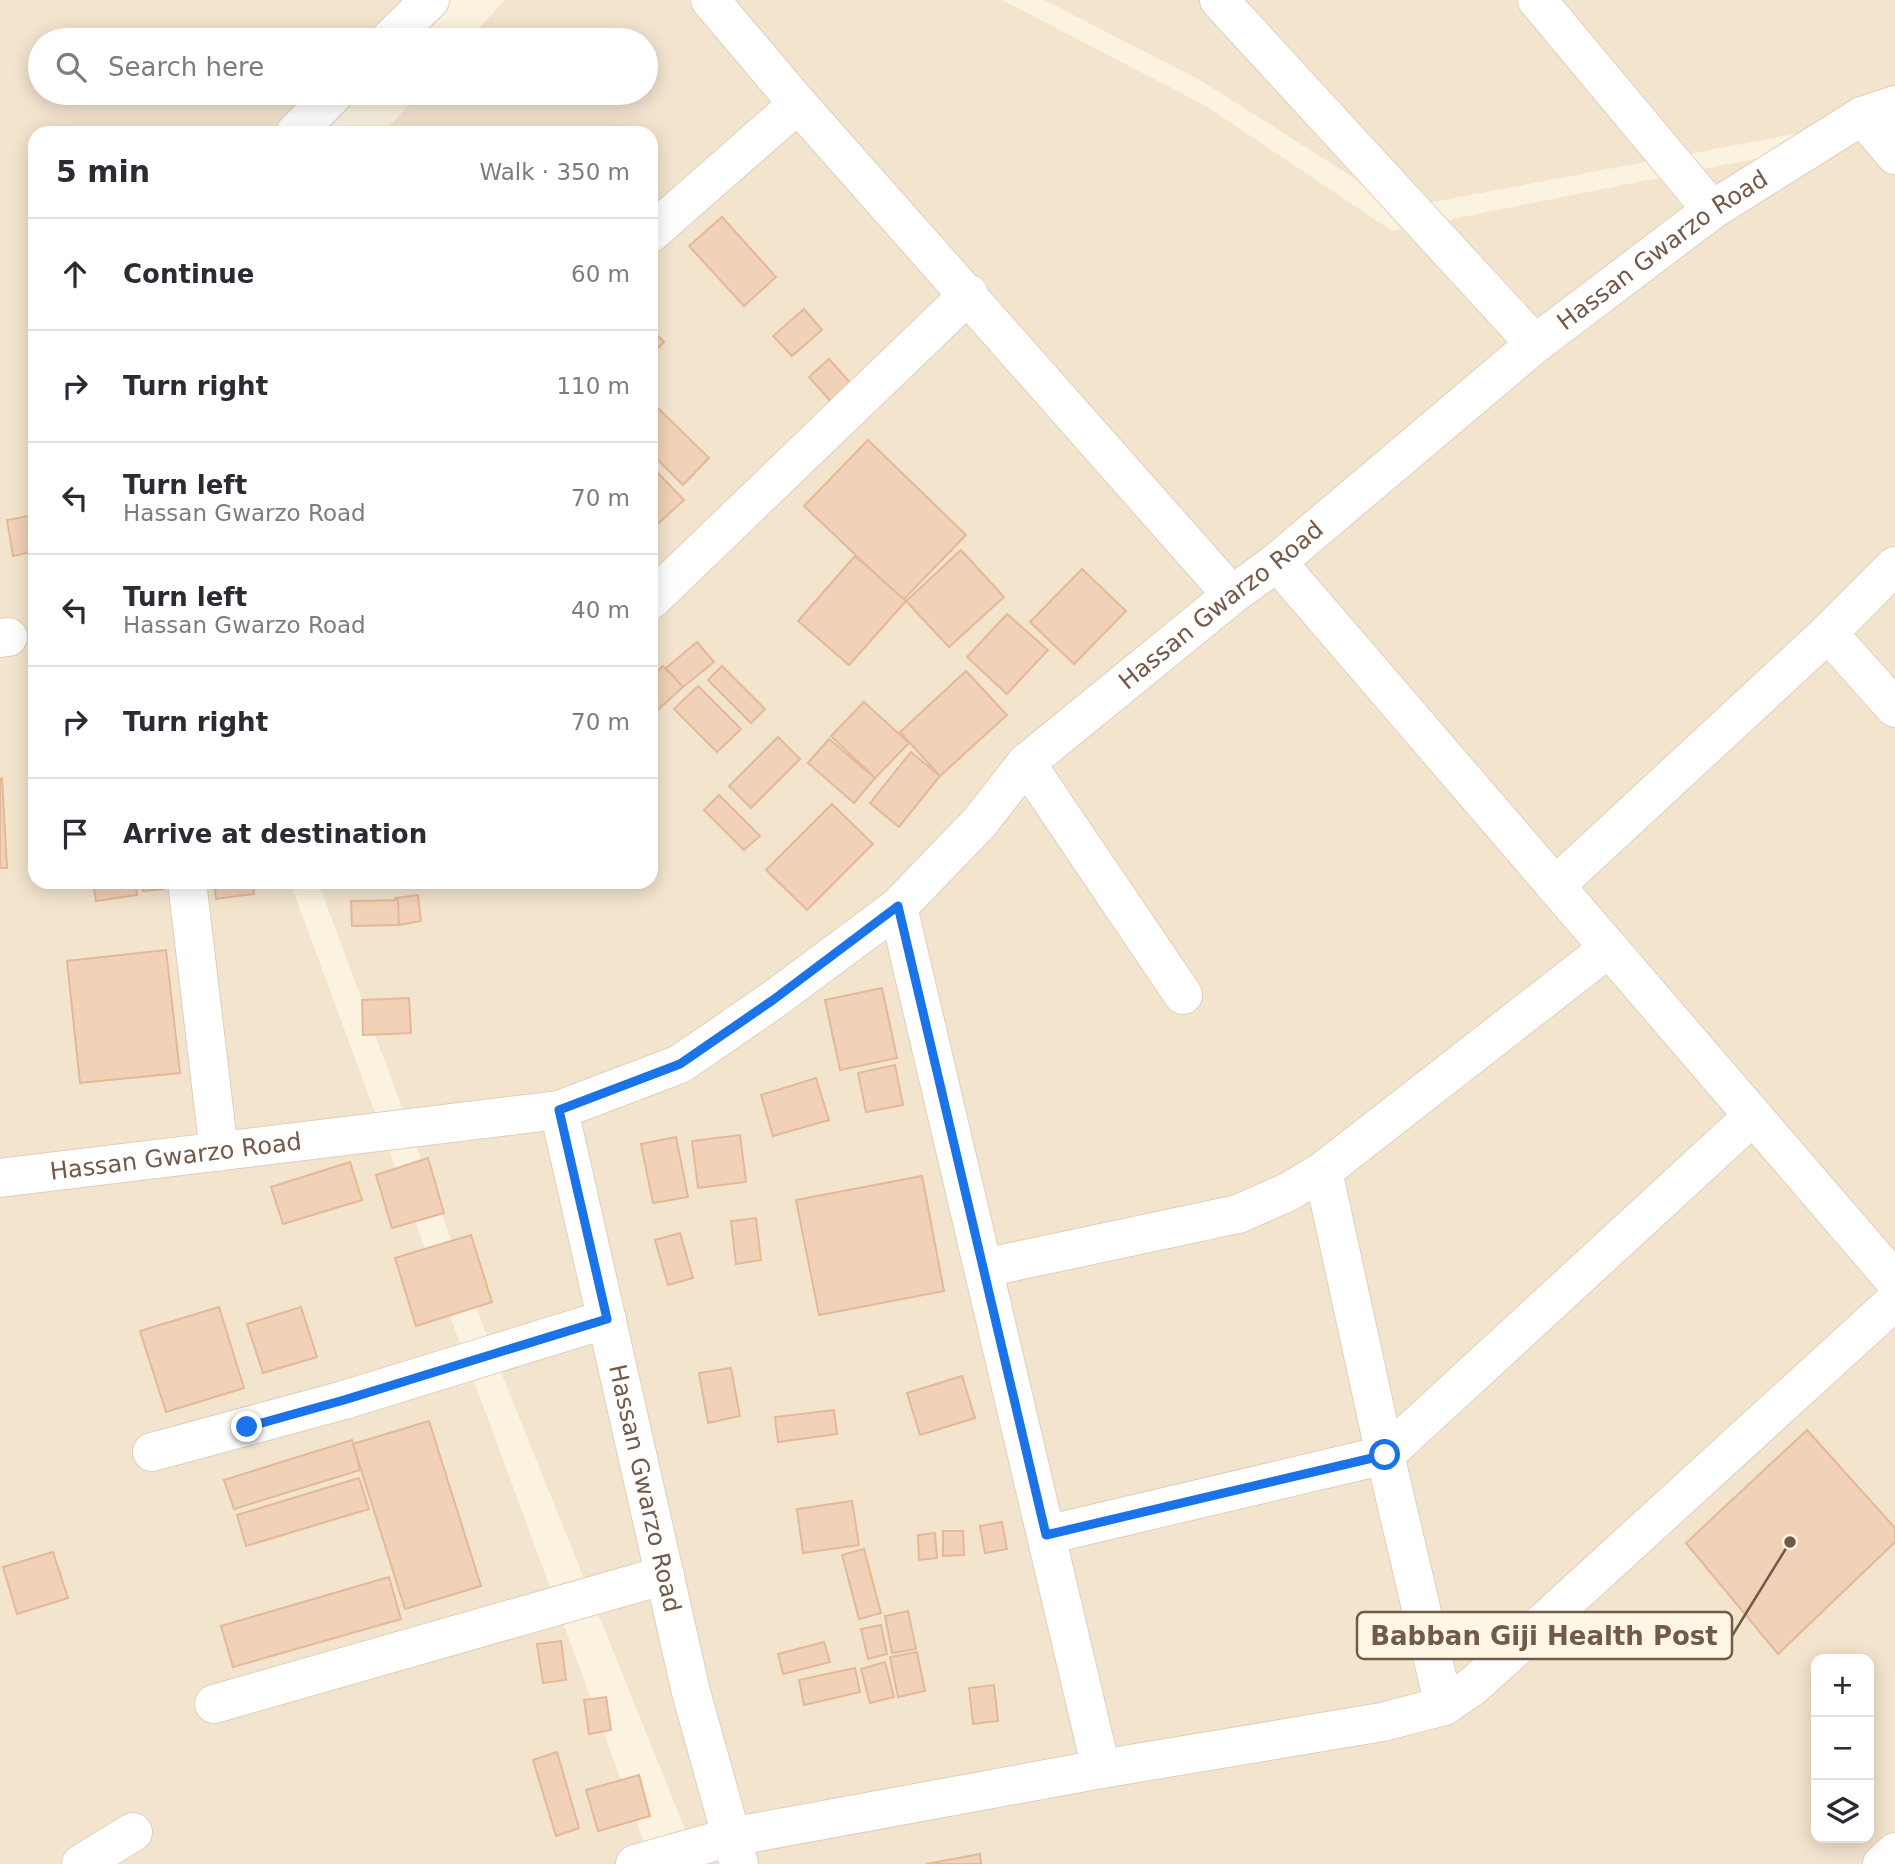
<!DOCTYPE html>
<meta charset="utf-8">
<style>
:root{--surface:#fff;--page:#f7f7f7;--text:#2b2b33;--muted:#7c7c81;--line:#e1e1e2}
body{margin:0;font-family:"DejaVu Sans",sans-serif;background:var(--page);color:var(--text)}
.controls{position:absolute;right:21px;bottom:21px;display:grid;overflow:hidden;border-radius:14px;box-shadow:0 4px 18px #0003}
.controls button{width:63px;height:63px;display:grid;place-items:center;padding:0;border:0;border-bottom:2px solid var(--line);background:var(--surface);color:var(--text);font:35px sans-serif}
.stop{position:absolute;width:21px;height:21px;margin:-16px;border:5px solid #1a73e8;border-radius:50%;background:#fff}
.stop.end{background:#1a73e8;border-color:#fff;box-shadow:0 2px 7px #0008}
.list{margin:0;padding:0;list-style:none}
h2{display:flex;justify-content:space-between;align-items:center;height:91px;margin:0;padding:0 28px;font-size:30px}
h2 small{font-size:23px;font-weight:400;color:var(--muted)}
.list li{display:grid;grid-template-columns:46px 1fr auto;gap:21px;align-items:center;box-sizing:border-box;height:112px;padding:0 28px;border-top:2px solid var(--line)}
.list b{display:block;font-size:26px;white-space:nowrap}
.list p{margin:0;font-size:23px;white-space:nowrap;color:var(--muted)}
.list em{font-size:23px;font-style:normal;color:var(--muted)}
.icon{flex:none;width:38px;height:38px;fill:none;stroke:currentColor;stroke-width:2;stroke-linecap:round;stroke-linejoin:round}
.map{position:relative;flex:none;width:1895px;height:1864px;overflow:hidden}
.search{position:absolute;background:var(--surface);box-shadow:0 4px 18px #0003;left:28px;top:28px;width:630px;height:77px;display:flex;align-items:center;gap:18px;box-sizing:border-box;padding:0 24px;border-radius:38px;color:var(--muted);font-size:26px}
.panel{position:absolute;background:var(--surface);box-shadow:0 4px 18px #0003;left:28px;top:126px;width:630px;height:763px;border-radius:21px}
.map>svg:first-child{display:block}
.residential{fill:#f3e4ce;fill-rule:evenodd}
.building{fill:#f1d1b7;stroke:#e3b998;stroke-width:2}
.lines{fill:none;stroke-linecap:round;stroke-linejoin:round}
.minor-casing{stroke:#e0cfbc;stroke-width:40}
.minor{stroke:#fff;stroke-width:38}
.route{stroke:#1a73e8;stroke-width:9}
.labels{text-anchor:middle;stroke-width:6;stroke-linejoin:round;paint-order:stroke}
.street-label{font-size:24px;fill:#725948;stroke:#fff6e5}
.leader{fill:none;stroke:#725948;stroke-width:2.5}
.callout-dot{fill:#725948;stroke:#fff6e5;stroke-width:2.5}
.callout{fill:#fff6e5;stroke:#725948;stroke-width:2.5}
.callout-label{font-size:26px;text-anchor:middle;font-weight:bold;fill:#725948}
</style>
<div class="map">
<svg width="1895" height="1864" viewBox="0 0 1895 1864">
<rect width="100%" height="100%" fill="#fcf2e0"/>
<g class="residential">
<polygon points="0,0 436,0 399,40 40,40 40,93 350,93 312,133 35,133 35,882 290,882 652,1864 0,1864"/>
<path d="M505 0H1002L1206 106 1392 231 1895 131V1864H699L496 1360 318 882H651V133H383L420 93H646V40H468ZM1816 1659H1869V1838H1816Z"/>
<polygon points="1044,0 1895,0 1895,115 1401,208 1200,80"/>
</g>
<g class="building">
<polygon points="722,217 776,277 744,306 689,246"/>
<polygon points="804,309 822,330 792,356 773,336"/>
<polygon points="651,329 664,342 651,355"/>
<polygon points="829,359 853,386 833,404 809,377"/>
<polygon points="659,409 709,458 683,485 651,453 651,418"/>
<polygon points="868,440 966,535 903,600 804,506"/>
<polygon points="654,469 684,500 651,530 651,471"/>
<polygon points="34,515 35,551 13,556 7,520"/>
<polygon points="961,550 1004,597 949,647 906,601"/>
<polygon points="855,556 906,601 849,665 798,621"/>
<polygon points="1082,569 1126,611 1074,664 1030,622"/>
<polygon points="1007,614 1048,650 1007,694 967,657"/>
<polygon points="697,642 714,662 683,687 666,668"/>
<polygon points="663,666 683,687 651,716 651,677"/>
<polygon points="722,666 765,709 751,723 708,680"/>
<polygon points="966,671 1007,715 940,776 900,732"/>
<polygon points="698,686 741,729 717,752 674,709"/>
<polygon points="864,702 909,743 875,778 831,736"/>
<polygon points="778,737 800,759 751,808 729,786"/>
<polygon points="829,739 875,778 854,803 808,763"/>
<polygon points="911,752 940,776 899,827 870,803"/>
<polygon points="2,778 7,868 0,868 0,779"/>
<polygon points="719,795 760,836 744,850 704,810"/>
<polygon points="832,804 873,844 807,910 766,870"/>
<polygon points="93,882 135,882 137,895 96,901"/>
<polygon points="142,882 162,882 163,889 143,891"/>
<polygon points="214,882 253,882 254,894 216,899"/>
<polygon points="418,895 421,921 399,925 395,898"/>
<polygon points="398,900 399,925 352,926 351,901"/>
<polygon points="166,950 180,1073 80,1083 67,961"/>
<polygon points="882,988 897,1058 840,1070 825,1000"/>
<polygon points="409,998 411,1033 363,1035 362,1000"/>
<polygon points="895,1065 903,1105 866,1112 858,1073"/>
<polygon points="816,1078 829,1120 773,1136 761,1095"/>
<polygon points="740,1135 746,1182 698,1188 692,1141"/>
<polygon points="676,1137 688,1197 653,1203 641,1144"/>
<polygon points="428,1158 444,1213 392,1228 376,1175"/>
<polygon points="350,1162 362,1200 283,1224 271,1187"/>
<polygon points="922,1176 944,1291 819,1315 796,1200"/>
<polygon points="756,1218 761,1260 736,1264 731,1221"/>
<polygon points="680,1233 693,1278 668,1285 655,1240"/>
<polygon points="471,1235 492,1302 416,1326 395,1258"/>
<polygon points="219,1307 244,1388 166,1412 140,1331"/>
<polygon points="301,1307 317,1357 263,1373 247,1324"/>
<polygon points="731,1368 740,1416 708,1423 699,1373"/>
<polygon points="962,1376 975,1418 920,1435 907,1393"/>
<polygon points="834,1410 837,1434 778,1442 775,1417"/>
<polygon points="429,1421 481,1586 405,1609 353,1444"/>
<polygon points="1807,1430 1895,1528 1895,1542 1778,1654 1686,1543"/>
<polygon points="352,1440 360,1470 234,1509 224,1480"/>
<polygon points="359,1478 369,1509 246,1546 237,1515"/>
<polygon points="852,1501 859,1545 803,1553 797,1509"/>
<polygon points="1002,1522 1007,1549 985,1553 980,1526"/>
<polygon points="943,1531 963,1531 964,1555 943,1556"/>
<polygon points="935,1533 937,1558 919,1560 918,1535"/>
<polygon points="864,1549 881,1613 859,1619 842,1555"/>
<polygon points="53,1552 68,1598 17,1614 3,1567"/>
<polygon points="389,1577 401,1619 233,1667 221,1626"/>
<polygon points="908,1611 916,1649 892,1653 885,1616"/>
<polygon points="881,1625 887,1654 868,1659 861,1629"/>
<polygon points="561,1641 566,1680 543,1683 537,1644"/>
<polygon points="824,1642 830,1662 783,1674 778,1654"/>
<polygon points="917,1652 925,1691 898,1697 890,1657"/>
<polygon points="885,1662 894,1697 870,1703 861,1669"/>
<polygon points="855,1668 860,1692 804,1705 799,1680"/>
<polygon points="994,1685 998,1721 973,1724 969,1688"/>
<polygon points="606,1697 611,1730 589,1734 584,1700"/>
<polygon points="557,1752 579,1828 556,1836 533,1760"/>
<polygon points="639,1775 650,1816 598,1831 586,1790"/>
<polygon points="980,1854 981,1864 926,1864"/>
</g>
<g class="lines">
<g class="minor-casing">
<g id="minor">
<polyline points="710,0 798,104 1232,595"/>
<polyline points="1219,0 1535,344"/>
<polyline points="1537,0 1712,210"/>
<polyline points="389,40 430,0"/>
<polyline points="1862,116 1895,155"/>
<polyline points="295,133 335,93"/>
<polyline points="651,233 798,104"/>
<polyline points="1277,562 1895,1281"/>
<polyline points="651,600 969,294"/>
<polyline points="1828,633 1895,708"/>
<polyline points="0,638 8,637"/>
<polyline points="1026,763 1183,995"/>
<polyline points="187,882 219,1152"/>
<polyline points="1555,886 1828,633 1895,566"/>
<polyline points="898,907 1101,1769"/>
<path id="s1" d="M559 1110 691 1692 739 1864"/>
<polyline points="1323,1171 1385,1455 1444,1706"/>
<path id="s2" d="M0 1178 559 1110 680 1064 773 1000 898 907 979 823 1026 763 1232 595 1277 562 1535 344 1712 210 1862 116 1895 105"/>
<polyline points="984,1268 1238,1214 1288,1192 1323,1171 1609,948"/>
<polyline points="152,1452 344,1400 607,1319"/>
<polyline points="1046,1535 1385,1455 1753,1116"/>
<polyline points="214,1704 665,1575"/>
<polyline points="81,1864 133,1832"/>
<polyline points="635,1864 731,1837 1101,1769 1382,1722 1444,1706 1473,1686 1502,1660 1895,1301"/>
<polyline points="1882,1864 1895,1852"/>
</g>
</g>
<use href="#minor" class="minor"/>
</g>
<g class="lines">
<polyline class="route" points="247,1427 344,1400 607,1319 559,1110 680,1064 773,1000 898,906 1046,1535 1385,1455"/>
</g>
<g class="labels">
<g class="street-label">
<text dy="8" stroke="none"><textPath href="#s2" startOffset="1972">Hassan Gwarzo Road</textPath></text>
<text dy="8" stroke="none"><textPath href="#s2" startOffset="1405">Hassan Gwarzo Road</textPath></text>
<text dy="8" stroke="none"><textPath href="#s2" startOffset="177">Hassan Gwarzo Road</textPath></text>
<text dy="8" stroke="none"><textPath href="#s1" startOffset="388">Hassan Gwarzo Road</textPath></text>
</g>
</g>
<path class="leader" d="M1790 1542L1732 1636"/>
<circle class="callout-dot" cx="1790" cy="1542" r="7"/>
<rect class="callout" x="1357" y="1612" width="375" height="47" rx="7"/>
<g class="callout-label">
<text x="1544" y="1645">Babban Giji Health Post</text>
</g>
</svg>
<div class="controls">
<button>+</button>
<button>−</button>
<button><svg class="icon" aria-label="layers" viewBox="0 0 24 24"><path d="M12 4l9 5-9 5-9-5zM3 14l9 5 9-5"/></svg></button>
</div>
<div class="stop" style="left:1385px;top:1455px"></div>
<div class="stop end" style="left:247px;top:1427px"></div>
<div class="search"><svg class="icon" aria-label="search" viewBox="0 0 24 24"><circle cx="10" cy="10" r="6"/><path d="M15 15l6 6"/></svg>Search here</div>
<section class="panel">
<h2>5 min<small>Walk · 350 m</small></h2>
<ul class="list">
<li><svg class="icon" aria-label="ahead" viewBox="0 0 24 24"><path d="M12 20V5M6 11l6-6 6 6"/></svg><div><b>Continue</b></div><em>60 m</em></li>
<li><svg class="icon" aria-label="right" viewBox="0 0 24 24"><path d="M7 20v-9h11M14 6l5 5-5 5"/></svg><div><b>Turn right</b></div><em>110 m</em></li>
<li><svg class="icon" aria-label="left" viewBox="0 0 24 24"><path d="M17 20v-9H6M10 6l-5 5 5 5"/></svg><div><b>Turn left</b><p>Hassan Gwarzo Road</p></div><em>70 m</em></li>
<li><svg class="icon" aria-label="left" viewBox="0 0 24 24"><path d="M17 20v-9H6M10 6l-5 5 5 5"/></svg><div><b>Turn left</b><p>Hassan Gwarzo Road</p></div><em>40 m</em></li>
<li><svg class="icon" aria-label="right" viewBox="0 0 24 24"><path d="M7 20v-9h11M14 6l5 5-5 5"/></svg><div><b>Turn right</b></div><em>70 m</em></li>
<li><svg class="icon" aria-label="arrive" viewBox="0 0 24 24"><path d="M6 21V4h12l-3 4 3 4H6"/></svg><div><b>Arrive at destination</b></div></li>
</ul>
</section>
</div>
